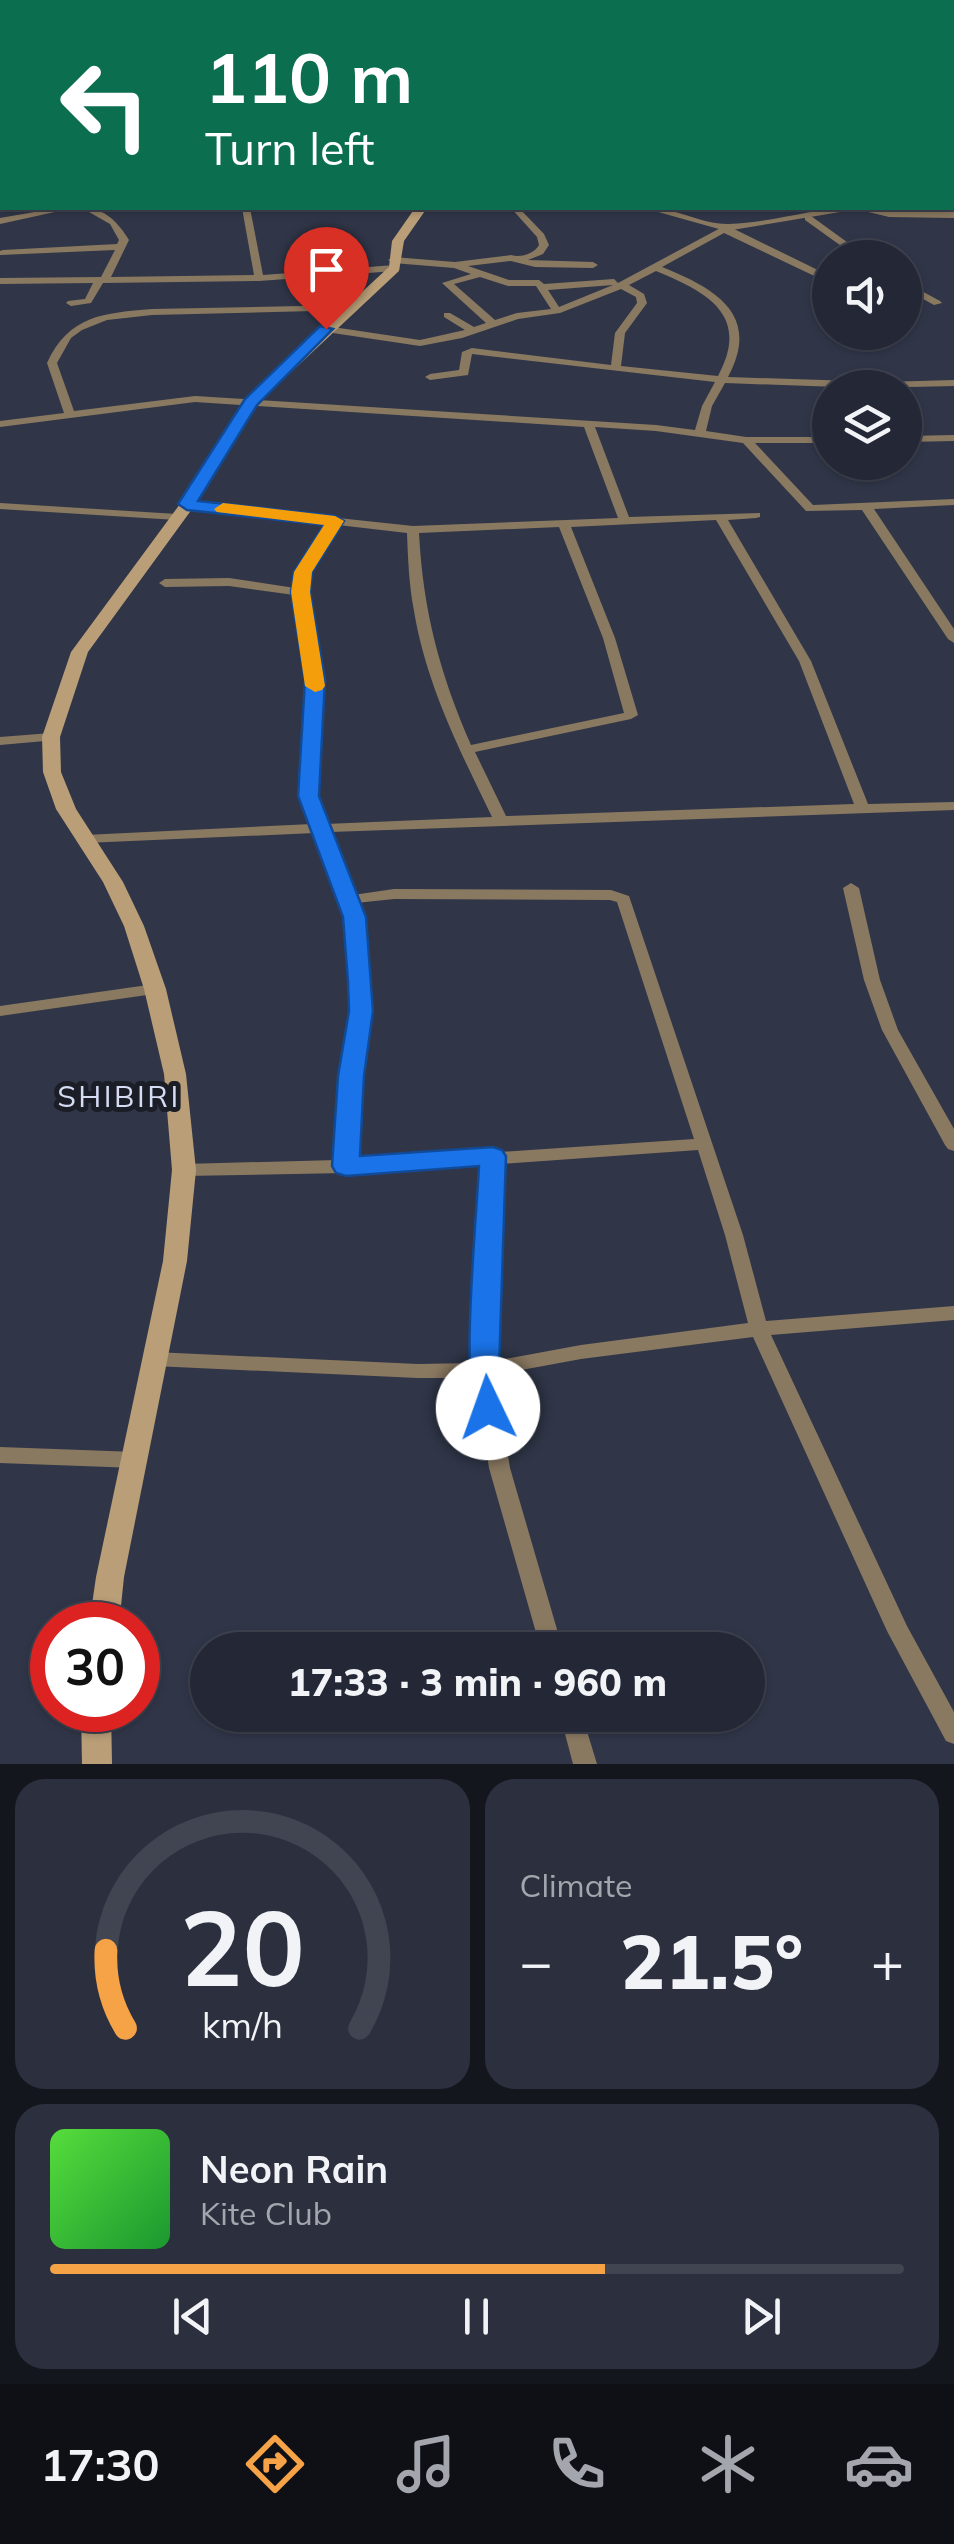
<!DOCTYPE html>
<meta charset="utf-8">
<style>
body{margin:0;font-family:Mulish,sans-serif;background:#2c303e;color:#f1f3f6;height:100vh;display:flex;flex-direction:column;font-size:38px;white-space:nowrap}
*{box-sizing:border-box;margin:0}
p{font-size:32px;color:#a3a6ad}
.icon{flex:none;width:55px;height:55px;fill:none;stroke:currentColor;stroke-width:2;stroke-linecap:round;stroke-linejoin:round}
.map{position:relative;height:1764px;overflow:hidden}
.sheet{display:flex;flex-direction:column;gap:15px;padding:15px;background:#14161e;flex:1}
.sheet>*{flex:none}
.hud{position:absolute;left:0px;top:0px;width:955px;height:210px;box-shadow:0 2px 8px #0004,0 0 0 2px #414451;background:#0b6e4f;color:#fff;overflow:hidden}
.controls{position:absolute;left:812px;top:240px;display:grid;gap:20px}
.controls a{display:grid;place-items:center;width:110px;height:110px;border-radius:50%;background:#242836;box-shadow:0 2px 8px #0004,0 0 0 2px #414451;font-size:50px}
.speed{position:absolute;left:30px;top:1602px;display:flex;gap:20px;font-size:50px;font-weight:700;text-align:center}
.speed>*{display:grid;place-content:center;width:130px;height:130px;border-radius:50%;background:#242836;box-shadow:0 2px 8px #0004,0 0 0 2px #414451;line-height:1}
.speed .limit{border:15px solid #d22;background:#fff;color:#111}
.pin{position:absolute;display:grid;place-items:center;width:85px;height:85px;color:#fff;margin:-102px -42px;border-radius:50% 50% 50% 0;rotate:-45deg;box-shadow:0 0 10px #0007}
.pin .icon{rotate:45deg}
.me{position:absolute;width:110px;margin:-55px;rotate:357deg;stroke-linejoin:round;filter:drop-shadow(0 0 8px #0008)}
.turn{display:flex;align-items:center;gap:35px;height:210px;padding:0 40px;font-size:45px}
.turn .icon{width:130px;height:130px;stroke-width:2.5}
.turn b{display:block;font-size:70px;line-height:85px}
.big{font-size:75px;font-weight:800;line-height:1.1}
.sheet .widget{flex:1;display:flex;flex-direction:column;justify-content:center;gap:15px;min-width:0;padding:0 35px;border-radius:30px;background:#2c303e}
.sheet .dial{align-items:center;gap:0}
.dial svg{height:260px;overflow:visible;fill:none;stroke:#414451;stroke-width:7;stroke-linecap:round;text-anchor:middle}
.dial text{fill:#f1f3f6;stroke:none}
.song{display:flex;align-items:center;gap:30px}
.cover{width:120px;height:120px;border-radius:15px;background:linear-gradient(135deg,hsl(110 70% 55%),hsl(130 70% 35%))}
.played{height:10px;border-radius:5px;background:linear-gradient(90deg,#f6a247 65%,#414451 65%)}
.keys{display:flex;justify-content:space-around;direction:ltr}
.heat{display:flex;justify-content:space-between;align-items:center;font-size:55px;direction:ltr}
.sheet .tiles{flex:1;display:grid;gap:15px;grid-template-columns:1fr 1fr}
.widget:last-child{grid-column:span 2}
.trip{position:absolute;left:190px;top:1632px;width:575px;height:100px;border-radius:50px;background:#242836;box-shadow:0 2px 8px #0004,0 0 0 2px #414451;font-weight:800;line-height:100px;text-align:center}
.dock{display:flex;height:160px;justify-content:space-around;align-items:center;background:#0e1016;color:#a3a6ad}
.dock .icon{width:70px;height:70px}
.dock .on{color:#f6a247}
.dock b{font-size:45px;color:#f1f3f6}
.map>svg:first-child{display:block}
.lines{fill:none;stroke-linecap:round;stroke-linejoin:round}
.minor{fill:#8a7961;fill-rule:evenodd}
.tertiary{fill:#8a7961;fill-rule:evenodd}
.secondary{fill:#b99e77;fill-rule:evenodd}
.route{fill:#1a73e8;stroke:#114b97;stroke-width:2.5}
.slow{fill:#f59e0b}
.labels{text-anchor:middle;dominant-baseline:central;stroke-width:10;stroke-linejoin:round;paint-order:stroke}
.neighbourhood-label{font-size:30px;letter-spacing:2.5px;fill:#d5dcf4;stroke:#1b1e26}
</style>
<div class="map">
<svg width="954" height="1764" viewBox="0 0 954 1764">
<rect width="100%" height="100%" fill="#303648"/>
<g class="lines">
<!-- minor -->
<g class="minor">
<rect x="59" y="0" width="6" height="2"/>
<path d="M 150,0 L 157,0 L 158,2 L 152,2 Z"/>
<path d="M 344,0 L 351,0 L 352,2 L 346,2 Z"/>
<path d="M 398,0 L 405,0 L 406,2 L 400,2 Z"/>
<path d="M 857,0 L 863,0 L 862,2 L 856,2 Z"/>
<path d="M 904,0 L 938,0 L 935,2 Z"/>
<rect x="952" y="39" width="2" height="4"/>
<rect x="952" y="66" width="2" height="4"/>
<rect x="0" y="90" width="2" height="5"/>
<rect x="0" y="148" width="2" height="9"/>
<path d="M 0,171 L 2,172 L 2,176 L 0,177 Z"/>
<path d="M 58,208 L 73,208 L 0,224 L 0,218 Z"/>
<path d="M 82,208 C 104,207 118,222 129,240 L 111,277 L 254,275 L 242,208 L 250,208 L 263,275 L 395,265 L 400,268 L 395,271 L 259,281 L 103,283 L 91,303 L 71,306 L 66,303 L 68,301 L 85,299 L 93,283 L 0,284 L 0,278 L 101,277 L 115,250 L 0,255 L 0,251 L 3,250 L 117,244 L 119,240 L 110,224 Z"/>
<path d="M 511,208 L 519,208 L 544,234 L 549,245 L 543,254 L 528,260 L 593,262 L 598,265 L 593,268 L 535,267 L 511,261 L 468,266 L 509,280 L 539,280 L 544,284 L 614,279 L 618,283 L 726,225 L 830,276 L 830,283 L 827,282 L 724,233 L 662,267 C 714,288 762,314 728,377 L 884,382 L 954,380 L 954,386 L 866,388 L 725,383 L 712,406 L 706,431 L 746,437 L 830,437 L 830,443 L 755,443 L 813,505 L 954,499 L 954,505 L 874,509 L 954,629 L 954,643 L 948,639 L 862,510 L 806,511 L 743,443 L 656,431 L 595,427 L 629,517 L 760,513 L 760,517 L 756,518 L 728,520 L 811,661 L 868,804 L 954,802 L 954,810 L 330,832 L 353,895 L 394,889 L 611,890 L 629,896 L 743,1235 L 766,1321 L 954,1306 L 954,1320 L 771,1335 L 907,1626 L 954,1712 L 954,1744 L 946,1741 L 887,1631 L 753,1337 L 581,1359 L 495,1375 L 510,1468 L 563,1650 L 541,1650 L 489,1468 L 475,1378 L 418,1378 L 154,1366 L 147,1364 L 144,1359 L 147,1354 L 154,1352 L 418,1364 L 475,1363 L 476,1282 L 484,1165 L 346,1173 L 184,1176 L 178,1174 L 175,1170 L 178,1166 L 184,1164 L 337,1160 L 353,966 L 347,921 L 315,833 L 85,843 L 78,839 L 85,835 L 312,824 L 302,796 L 308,681 L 294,595 L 229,586 L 165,587 L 159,583 L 165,579 L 229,578 L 295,588 L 297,572 L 327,524 L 187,508 L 181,505 L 187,502 L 413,526 L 618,518 L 584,427 L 195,402 L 0,427 L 0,421 L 64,413 L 47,363 C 69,315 104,313 152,309 L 350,305 L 355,308 L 353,310 L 152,315 L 107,320 L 82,330 L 71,338 L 57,363 L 74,411 L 195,396 L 656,425 L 695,430 L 702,406 L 715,382 L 472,354 L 468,375 L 430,380 L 425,377 L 430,374 L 459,370 L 462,352 L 472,348 L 611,365 L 615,333 L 637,303 L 636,297 L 621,289 L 560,313 L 518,319 L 462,338 L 420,346 L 326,332 L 321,329 L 326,326 L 420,340 L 465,330 L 444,317 L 444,313 L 450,313 L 474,327 L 486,323 L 442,283 L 471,274 L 454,268 L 393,263 L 388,260 L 393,257 L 455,262 L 511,255 C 521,258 534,254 539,245 L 537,237 ZM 656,271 C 707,292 751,315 718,376 L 621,366 L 625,333 L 647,303 L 644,294 L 629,285 ZM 480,277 L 508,286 L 536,286 L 551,309 L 517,313 L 495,320 L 454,284 ZM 613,285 L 559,307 L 548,290 ZM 716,520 L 799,661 L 854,804 L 506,816 L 475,752 L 631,719 L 638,715 L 615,638 L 571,527 ZM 338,525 L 407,533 C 408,559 409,585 414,611 C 426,684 460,751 492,817 L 326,824 L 316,796 L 322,681 L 306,592 L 309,572 ZM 559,527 L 603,638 L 624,713 L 471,745 C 440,674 423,611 419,533 ZM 394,899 L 610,900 L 617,902 L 694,1139 L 499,1152 L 493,1150 L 486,1153 L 355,1159 L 368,966 L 362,921 L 356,903 ZM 698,1150 L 725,1235 L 748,1323 L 581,1345 L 494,1361 L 495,1282 L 501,1164 Z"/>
<path d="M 852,208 L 954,212 L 954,218 L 889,217 Z"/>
<path d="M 808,215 L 811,216 L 869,258 L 858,258 L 805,220 L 805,216 Z"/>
<path d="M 905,282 L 940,301 L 942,303 L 934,305 L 905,289 Z"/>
<path d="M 954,435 L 954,441 L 905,442 L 905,436 Z"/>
<path d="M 0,503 L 177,514 L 183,517 L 177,520 L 0,509 Z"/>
<path d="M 51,733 L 56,734 L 58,737 L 56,740 L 0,745 L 0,737 Z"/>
<path d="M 851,883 L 859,888 L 880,980 L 898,1030 L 954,1129 L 954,1151 L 948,1149 L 945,1145 L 882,1030 L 864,980 L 843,888 Z"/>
<path d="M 155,984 L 161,985 L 163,989 L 161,993 L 0,1016 L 0,1006 Z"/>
<path d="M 0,1447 L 136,1452 L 143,1454 L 146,1460 L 143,1466 L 136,1468 L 0,1463 Z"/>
<path d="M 560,1715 L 582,1715 L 597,1764 L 573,1764 Z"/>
</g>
<!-- tertiary -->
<g class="tertiary">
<rect x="952" y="179" width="2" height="6"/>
<path d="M 644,208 C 673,206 701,225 729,224 C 775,223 819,205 864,208 L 726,231 Z"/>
</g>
<!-- secondary -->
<g class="secondary">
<path d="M 252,0 L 262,0 L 264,2 L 254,2 Z"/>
<path d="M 415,208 L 427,208 L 404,241 L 399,271 L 257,404 L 195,505 L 88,652 L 60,737 L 61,772 L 76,809 L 123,882 L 144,926 L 166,989 L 186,1074 L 196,1170 L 187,1261 L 124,1577 L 119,1625 L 89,1625 L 96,1577 L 163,1261 L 172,1170 L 164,1074 L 144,989 L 124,926 L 103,882 L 56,809 L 43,772 L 42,737 L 71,652 L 180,504 L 246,399 L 389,267 L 392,241 Z"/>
<path d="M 81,1710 L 111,1710 L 112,1764 L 82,1764 Z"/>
</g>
</g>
<!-- route -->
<path class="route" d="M 320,326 L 333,329 L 257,405 L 198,501 L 335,516 L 344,521 L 312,572 L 310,592 L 325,680 L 319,796 L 366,917 L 373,1011 L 364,1076 L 360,1156 L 493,1147 L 502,1150 L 506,1156 L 499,1370 L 503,1408 L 498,1416 L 488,1419 L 477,1416 C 460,1384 477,1212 479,1166 L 346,1176 L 336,1173 L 332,1166 L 338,1076 L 349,1011 L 348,982 L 343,917 L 298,796 L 305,680 L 291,592 L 294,572 L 324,525 L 187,510 L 178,504 L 245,399 Z"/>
<!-- slow -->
<path class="slow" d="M 223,503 L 335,516 L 344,521 L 312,572 L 310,592 L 325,686 L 322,690 L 315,692 L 305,686 L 291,592 L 294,572 L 324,525 L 217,512 L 214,509 Z"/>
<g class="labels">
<!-- neighbourhood labels -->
<g class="neighbourhood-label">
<text x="119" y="1096">SHIBIRI</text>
</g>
</g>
</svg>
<div class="controls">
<a><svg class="icon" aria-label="sound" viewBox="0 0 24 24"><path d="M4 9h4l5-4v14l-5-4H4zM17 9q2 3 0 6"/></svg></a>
<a><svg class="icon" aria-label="layers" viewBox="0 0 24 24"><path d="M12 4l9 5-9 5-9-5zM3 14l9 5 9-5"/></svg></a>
</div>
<div class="speed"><div class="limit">30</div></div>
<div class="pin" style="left:326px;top:329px;background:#d93025"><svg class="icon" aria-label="arrive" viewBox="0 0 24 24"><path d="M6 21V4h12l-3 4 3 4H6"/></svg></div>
<svg class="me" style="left:488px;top:1408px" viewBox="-20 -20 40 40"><circle r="19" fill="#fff"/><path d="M0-13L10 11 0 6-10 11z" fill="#1a73e8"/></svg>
<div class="trip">17:33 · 3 min · 960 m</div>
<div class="hud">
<div class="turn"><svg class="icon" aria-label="left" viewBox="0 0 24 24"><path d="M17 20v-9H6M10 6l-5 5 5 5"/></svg><div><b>110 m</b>Turn left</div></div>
</div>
</div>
<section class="sheet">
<div class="tiles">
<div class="widget dial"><svg viewBox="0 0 100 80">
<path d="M14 69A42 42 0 1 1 86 69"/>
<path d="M14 69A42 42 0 0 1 8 45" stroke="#f6a247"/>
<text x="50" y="56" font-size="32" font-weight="700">20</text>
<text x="50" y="72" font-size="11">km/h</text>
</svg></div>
<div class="widget"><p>Climate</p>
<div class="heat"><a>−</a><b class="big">21.5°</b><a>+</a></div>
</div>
<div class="widget">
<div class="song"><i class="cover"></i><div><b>Neon Rain</b><p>Kite Club</p></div></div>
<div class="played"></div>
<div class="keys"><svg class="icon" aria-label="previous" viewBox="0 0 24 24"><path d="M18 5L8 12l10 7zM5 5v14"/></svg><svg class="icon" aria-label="pause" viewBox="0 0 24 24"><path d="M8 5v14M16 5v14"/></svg><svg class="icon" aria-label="next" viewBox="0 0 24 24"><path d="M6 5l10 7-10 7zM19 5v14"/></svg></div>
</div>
</div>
</section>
<nav class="dock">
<b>17:30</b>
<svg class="icon on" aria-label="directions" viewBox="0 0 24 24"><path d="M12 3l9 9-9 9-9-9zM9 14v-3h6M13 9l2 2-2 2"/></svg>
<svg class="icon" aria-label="music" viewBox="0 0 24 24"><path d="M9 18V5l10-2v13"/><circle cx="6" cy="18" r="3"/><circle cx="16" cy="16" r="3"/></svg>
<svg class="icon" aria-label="phone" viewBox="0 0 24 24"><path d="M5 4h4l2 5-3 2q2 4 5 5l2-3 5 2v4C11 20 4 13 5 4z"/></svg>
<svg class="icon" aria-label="climate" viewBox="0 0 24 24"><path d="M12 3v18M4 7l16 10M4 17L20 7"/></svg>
<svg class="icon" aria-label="car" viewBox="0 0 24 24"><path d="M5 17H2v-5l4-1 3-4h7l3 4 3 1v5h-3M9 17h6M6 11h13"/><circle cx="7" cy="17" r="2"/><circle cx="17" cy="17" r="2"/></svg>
</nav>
